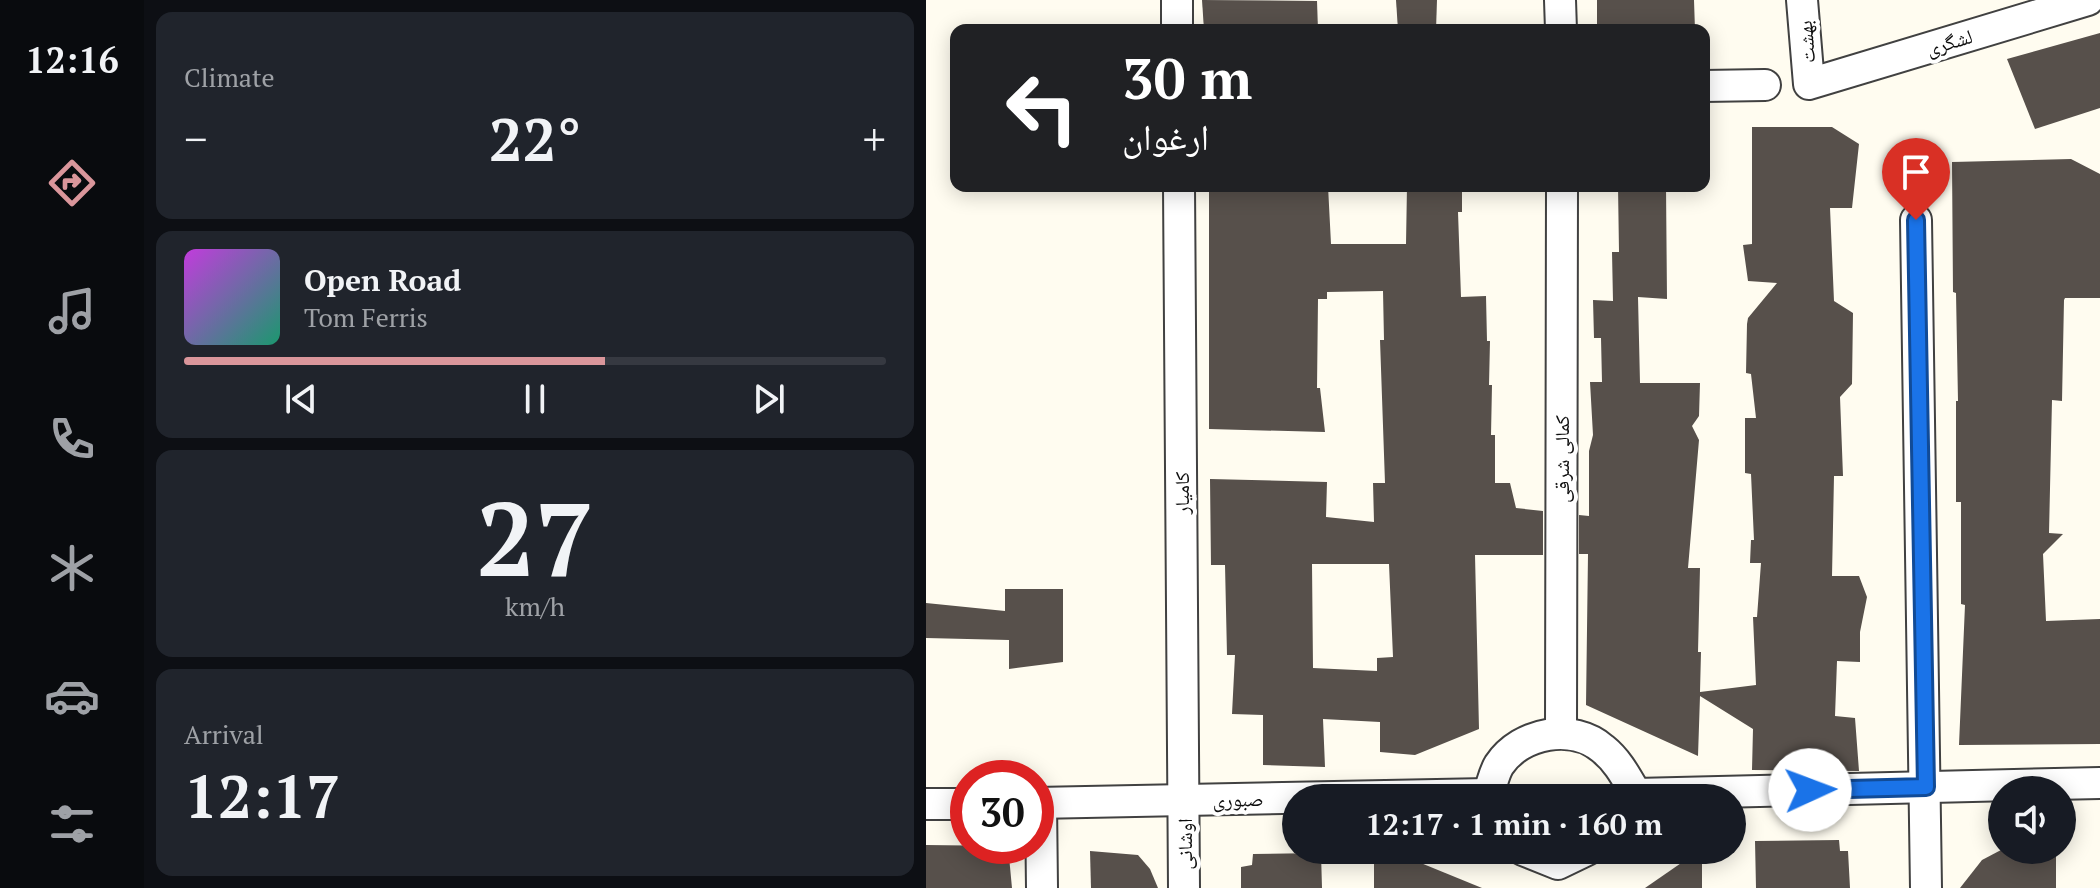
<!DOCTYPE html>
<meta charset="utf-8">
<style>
body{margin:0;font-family:"PT Serif","Noto Naskh Arabic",serif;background:#20242c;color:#f1f3f6;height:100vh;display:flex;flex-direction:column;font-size:30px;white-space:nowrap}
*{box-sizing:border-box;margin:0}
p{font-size:26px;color:#9ea1a6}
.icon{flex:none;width:44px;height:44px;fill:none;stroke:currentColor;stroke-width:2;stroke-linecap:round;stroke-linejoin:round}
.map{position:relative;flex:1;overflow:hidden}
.details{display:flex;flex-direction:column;gap:12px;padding:12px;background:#0d0f14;width:782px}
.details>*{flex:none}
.hud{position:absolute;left:24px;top:24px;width:760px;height:168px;border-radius:16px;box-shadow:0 4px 20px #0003;background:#202124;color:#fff;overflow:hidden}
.buttons{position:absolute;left:1062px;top:776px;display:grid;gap:16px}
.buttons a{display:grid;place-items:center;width:88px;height:88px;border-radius:50%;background:#171b24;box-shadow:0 4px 20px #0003;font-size:40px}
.speed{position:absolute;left:24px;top:760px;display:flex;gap:16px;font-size:40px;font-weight:700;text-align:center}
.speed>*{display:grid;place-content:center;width:104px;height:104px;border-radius:50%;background:#171b24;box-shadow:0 4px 20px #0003;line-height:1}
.speed .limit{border:12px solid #d22;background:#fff;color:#111}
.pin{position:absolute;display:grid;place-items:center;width:68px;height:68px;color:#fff;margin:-82px -34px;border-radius:50% 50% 50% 0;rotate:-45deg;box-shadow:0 0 8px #0007}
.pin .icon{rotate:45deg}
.me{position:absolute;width:88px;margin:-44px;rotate:88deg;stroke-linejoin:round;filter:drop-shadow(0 0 6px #0008)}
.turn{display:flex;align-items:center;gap:28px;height:168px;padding:0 40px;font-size:36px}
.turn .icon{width:104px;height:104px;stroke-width:2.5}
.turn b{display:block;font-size:56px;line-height:68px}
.big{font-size:60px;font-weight:600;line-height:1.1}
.details .tile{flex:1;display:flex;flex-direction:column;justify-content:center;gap:12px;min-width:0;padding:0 28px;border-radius:16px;background:#20242c}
.details .dial{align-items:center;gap:0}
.dial b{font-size:104px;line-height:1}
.song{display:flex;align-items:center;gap:24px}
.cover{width:96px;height:96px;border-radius:12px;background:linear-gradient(135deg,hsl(290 70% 55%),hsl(160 70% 35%))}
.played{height:8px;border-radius:4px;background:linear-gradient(90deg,#da969b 60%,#363941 60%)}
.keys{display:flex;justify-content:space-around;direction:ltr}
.heat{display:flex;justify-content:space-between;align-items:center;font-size:44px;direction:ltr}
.trip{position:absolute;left:356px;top:784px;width:464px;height:80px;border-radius:40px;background:#171b24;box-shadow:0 4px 20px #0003;font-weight:600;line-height:80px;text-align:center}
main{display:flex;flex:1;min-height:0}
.menu{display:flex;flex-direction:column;width:144px;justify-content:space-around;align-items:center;background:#090b0e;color:#9ea1a6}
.menu .icon{width:56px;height:56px}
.menu .selected{color:#da969b}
.menu b{font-size:36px;color:#f1f3f6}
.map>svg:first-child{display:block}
.building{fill:#57504b;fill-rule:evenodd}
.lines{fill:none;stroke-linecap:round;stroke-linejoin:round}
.minor-casing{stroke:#414141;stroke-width:34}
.minor{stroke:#fff;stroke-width:30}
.route-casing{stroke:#114b97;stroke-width:20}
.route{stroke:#1a73e8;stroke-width:14}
.labels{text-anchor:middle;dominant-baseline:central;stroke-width:8;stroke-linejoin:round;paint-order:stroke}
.street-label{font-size:20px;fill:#0e0e0e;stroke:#fff}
</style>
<main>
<nav class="menu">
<b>12:16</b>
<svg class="icon selected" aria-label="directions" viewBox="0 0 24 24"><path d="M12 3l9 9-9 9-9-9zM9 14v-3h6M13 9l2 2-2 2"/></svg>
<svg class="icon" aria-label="music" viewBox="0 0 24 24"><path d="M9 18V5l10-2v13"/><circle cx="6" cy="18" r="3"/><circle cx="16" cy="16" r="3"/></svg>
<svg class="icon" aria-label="phone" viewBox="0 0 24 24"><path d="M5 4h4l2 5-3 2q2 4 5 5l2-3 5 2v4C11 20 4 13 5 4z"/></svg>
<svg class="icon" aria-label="climate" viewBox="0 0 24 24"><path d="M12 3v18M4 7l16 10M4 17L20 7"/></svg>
<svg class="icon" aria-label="car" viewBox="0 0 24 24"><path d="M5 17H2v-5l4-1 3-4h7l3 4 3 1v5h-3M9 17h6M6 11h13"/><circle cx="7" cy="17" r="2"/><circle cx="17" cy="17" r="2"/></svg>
<svg class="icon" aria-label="filters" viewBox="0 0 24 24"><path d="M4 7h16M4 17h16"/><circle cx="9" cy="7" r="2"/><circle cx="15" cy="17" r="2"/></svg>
</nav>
<section class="details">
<div class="tile"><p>Climate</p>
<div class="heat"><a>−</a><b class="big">22°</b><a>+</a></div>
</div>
<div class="tile">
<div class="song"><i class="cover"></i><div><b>Open Road</b><p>Tom Ferris</p></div></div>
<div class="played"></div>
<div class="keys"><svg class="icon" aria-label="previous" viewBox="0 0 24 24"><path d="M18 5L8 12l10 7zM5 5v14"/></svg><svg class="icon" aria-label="pause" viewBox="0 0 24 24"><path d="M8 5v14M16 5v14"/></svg><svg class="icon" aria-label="next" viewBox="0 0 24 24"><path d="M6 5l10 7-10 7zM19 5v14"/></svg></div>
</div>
<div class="tile dial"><b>27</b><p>km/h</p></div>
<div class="tile"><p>Arrival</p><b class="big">12:17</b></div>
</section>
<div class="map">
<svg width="1174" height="888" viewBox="0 0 1174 888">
<rect width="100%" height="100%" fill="#fffcf0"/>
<!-- building -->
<g class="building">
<path d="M 276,0 L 391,1 L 392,30 L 278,30 Z"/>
<path d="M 470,0 L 511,0 L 510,30 L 472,30 Z"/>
<path d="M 671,0 L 768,0 L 769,30 L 680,30 L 680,27 L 671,27 Z"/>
<path d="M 1174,33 L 1174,108 L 1109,129 L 1081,59 Z"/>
<path d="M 826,127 L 906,127 L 933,144 L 926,208 L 904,208 L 908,301 L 927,313 L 926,384 L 914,397 L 917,476 L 908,476 L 906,576 L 933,576 L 941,597 L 934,632 L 934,662 L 911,661 L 909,716 L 929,718 L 933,771 L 826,770 L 827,729 L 774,696 L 772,756 L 660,705 L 662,554 L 653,554 L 653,515 L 663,516 L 663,451 L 667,435 L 664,382 L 676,382 L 675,338 L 668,338 L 667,300 L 687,301 L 686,252 L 693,252 L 692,186 L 740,186 L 741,299 L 712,297 L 714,383 L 774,383 L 773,416 L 766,426 L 773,440 L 762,568 L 774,568 L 772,652 L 775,652 L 774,692 L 830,685 L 827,617 L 831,617 L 835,563 L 824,563 L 825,540 L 828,540 L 825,474 L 819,473 L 819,418 L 830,418 L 825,374 L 820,373 L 821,324 L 822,318 L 851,283 L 822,281 L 817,245 L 826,244 Z"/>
<path d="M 1145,159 L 1174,174 L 1174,298 L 1139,298 L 1138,300 L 1136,401 L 1126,400 L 1123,533 L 1137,534 L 1117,554 L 1120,621 L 1174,619 L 1174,744 L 1033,745 L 1039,605 L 1035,604 L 1035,502 L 1030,502 L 1030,401 L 1032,401 L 1030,293 L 1027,292 L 1026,162 Z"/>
<path d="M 283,186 L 402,186 L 405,244 L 480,244 L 481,186 L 536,186 L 536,212 L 532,212 L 535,297 L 560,296 L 561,341 L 564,341 L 563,385 L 566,385 L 565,435 L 569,435 L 569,483 L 584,483 L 590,508 L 617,511 L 617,555 L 549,555 L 553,729 L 489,755 L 454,752 L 454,722 L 397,719 L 399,767 L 337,765 L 337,715 L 306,714 L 309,655 L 301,655 L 299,565 L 285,565 L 284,479 L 401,482 L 400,517 L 448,522 L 447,483 L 459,483 L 454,340 L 458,340 L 457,291 L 401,292 L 401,299 L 392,299 L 391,388 L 394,388 L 399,432 L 283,429 ZM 386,564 L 463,564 L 467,657 L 451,658 L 451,671 L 387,668 Z"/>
<path d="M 79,589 L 137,589 L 137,662 L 83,669 L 83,640 L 0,638 L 0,603 L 79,611 Z"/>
<path d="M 913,840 L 914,851 L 922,851 L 924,888 L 830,888 L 829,841 Z"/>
<path d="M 0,845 L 82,846 L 86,888 L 0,888 Z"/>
<path d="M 448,850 L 463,850 L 556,888 L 448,888 Z"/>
<path d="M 776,850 L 776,888 L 719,888 L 774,850 Z"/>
<path d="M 1075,850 L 1130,850 L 1130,888 L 1034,888 L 1056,860 Z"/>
<path d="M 164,851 L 212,855 L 224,869 L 232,888 L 165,888 Z"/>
<path d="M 395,853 L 396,888 L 315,888 L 315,867 L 326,865 L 327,854 Z"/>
</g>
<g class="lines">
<defs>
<g id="minor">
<path d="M 251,0 L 251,30"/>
<path d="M 634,0 L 635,30"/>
<path d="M 876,0 L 883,84 L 1162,0"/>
<path d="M 778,86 L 839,85"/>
<path d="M 253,186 L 258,888"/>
<path d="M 990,220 L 1000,888"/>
<path d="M 635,733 L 636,186"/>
<path d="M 710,794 L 1174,783"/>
<path d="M 564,798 L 562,794 C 566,785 568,773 573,765 C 595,732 647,723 677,749 C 692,761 700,777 710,794 L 707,798"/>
<path d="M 110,803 L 562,794"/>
<path d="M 115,803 L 116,888"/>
<path d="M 0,804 L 42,804"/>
<path d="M 597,850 L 632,864 L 661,850"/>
</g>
</defs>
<!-- minor casing -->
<use href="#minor" class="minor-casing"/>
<!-- minor -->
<use href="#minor" class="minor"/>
</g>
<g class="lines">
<defs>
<path id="route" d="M 884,790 L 1000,787 L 990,220"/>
</defs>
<!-- route casing -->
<use href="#route" class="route-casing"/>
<!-- route -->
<use href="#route" class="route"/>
</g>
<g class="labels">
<!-- street labels -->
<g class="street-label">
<text transform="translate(880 42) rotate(-95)">بهشت</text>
<text transform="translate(1023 42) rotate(-17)">لشگری</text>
<text transform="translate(635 459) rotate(-90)">کمالی شرقی</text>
<text transform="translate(255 493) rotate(-90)">کامیار</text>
<text transform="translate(312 799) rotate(-1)">صبوری</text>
<text transform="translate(258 844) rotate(-90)">اوشانی</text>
</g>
</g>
</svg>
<div class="buttons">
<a><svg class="icon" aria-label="sound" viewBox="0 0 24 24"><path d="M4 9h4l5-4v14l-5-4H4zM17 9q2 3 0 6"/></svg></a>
</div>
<div class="speed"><div class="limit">30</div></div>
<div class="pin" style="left:990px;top:220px;background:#d93025"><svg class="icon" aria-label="arrive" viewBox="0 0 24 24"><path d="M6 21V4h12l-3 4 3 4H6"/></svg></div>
<svg class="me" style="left:884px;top:790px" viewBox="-20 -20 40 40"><circle r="19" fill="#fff"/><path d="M0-13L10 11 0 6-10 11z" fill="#1a73e8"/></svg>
<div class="trip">12:17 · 1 min · 160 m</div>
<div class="hud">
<div class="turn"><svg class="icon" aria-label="left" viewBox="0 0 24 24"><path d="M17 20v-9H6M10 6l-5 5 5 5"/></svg><div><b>30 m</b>ارغوان</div></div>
</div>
</div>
</main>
